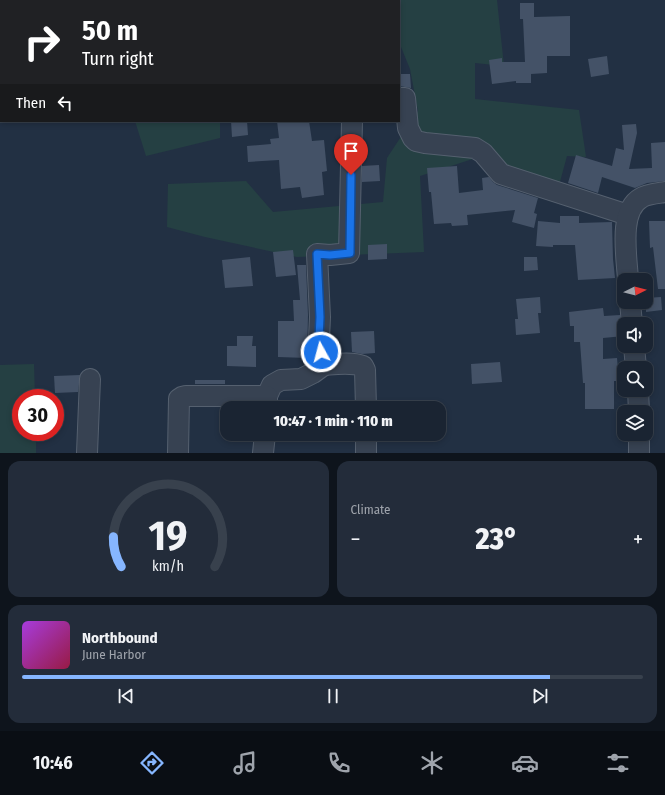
<!DOCTYPE html>
<meta charset="utf-8">
<style>
body{margin:0;font-family:"Fira Sans Condensed",sans-serif;background:#232c3a;color:#f1f3f6;height:100vh;display:flex;flex-direction:column;font-size:15px;white-space:nowrap}
*{box-sizing:border-box;margin:0}
p{font-size:13px;color:#9fa4ac}
.icon{flex:none;width:22px;height:22px;fill:none;stroke:currentColor;stroke-width:2;stroke-linecap:round;stroke-linejoin:round}
.map{position:relative;height:453px;overflow:hidden}
.details{display:flex;flex-direction:column;gap:8px;padding:8px;background:#0e141c;flex:1}
.details>*{flex:none}
.guide{position:absolute;left:0px;top:0px;width:400px;height:122px;box-shadow:0 2px 6px #0003,0 0 0 1px #38414d;background:#202124;color:#fff;overflow:hidden}
.needle{width:26px;rotate:84deg}
.fabs{position:absolute;left:617px;top:273px;display:grid;gap:8px}
.fabs a{display:grid;place-items:center;width:36px;height:36px;border-radius:8px;background:#1a2432;box-shadow:0 2px 6px #0003,0 0 0 1px #38414d;font-size:20px}
.speed{position:absolute;left:12px;top:389px;display:flex;gap:8px;font-size:20px;font-weight:700;text-align:center}
.speed>*{display:grid;place-content:center;width:52px;height:52px;border-radius:50%;background:#1a2432;box-shadow:0 2px 6px #0003,0 0 0 1px #38414d;line-height:1}
.speed .limit{border:6px solid #d22;background:#fff;color:#111}
.pin{position:absolute;display:grid;place-items:center;width:34px;height:34px;color:#fff;margin:-41px -17px;border-radius:50% 50% 50% 0;rotate:-45deg;box-shadow:0 0 4px #0007}
.pin .icon{rotate:45deg}
.me{position:absolute;width:44px;margin:-22px;rotate:353deg;stroke-linejoin:round;filter:drop-shadow(0 0 3px #0008)}
.turn{display:flex;align-items:center;gap:14px;height:84px;padding:0 16px;font-size:18px}
.turn .icon{width:52px;height:52px;stroke-width:2.5}
.turn b{display:block;font-size:28px;line-height:34px}
.then{display:flex;align-items:center;height:38px;padding:0 16px;background:#0003;gap:8px;font-size:15px}
.big{font-size:30px;font-weight:800;line-height:1.1}
.details .tile{flex:1;display:flex;flex-direction:column;justify-content:center;gap:6px;min-width:0;padding:0 14px;border-radius:12px;background:#232c3a}
.details .dial{align-items:center;gap:0}
.dial svg{height:104px;overflow:visible;fill:none;stroke:#38414d;stroke-width:7;stroke-linecap:round;text-anchor:middle}
.dial text{fill:#f1f3f6;stroke:none}
.song{display:flex;align-items:center;gap:12px}
.cover{width:48px;height:48px;border-radius:6px;background:linear-gradient(135deg,hsl(280 70% 55%),hsl(340 70% 35%))}
.played{height:4px;border-radius:2px;background:linear-gradient(90deg,#86b6ff 85%,#38414d 85%)}
.keys{display:flex;justify-content:space-around;direction:ltr}
.heat{display:flex;justify-content:space-between;align-items:center;font-size:22px;direction:ltr}
.details .tiles{flex:1;display:grid;gap:8px;grid-template-columns:1fr 1fr}
.tile:last-child{grid-column:span 2}
.trip{position:absolute;left:220px;top:401px;width:226px;height:40px;border-radius:12px;background:#1a2432;box-shadow:0 2px 6px #0003,0 0 0 1px #38414d;font-weight:800;line-height:40px;text-align:center}
.dock{display:flex;height:64px;justify-content:space-around;align-items:center;background:#0a0e14;color:#9fa4ac}
.dock .icon{width:28px;height:28px}
.dock .selected{color:#86b6ff}
.dock b{font-size:18px;color:#f1f3f6}
.map>svg:first-child{display:block}
.green{fill:#254043}
.building{fill:#445267}
.lines{fill:none;stroke-linecap:round;stroke-linejoin:round}
.minor-casing{stroke:#55606f;stroke-width:22}
.minor{stroke:#374252;stroke-width:20}
.route-casing{stroke:#114b97;stroke-width:10}
.route{stroke:#1a73e8;stroke-width:7}
</style>
<div class="map">
<svg width="665" height="453" viewBox="0 0 665 453">
<rect width="100%" height="100%" fill="#223043"/>
<!-- green -->
<g class="green">
<rect x="116" y="0" width="105" height="1"/>
<path d="M 338,0 L 497,0 L 504,66 L 475,63 L 475,99 L 579,110 L 586,157 L 567,156 L 555,200 L 485,155 L 420,176 L 424,252 L 297,257 L 205,237 L 167,227 L 168,184 L 246,181 L 273,212 L 383,202 L 387,158 L 418,111 L 410,69 L 399,42 L 399,1 L 338,1 Z"/>
<path d="M 135,121 L 220,121 L 220,138 L 146,156 Z"/>
<path d="M 34,364 L 35,398 L 21,398 L 21,432 L 36,432 L 36,453 L 0,453 L 0,365 Z"/>
</g>
<!-- building -->
<g class="building">
<path d="M 520,3 L 534,3 L 534,17 L 570,16 L 570,56 L 547,56 L 547,73 L 531,74 L 531,83 L 516,83 L 516,81 L 492,84 L 489,60 L 502,58 L 502,62 L 525,62 L 523,19 L 520,19 Z"/>
<path d="M 607,56 L 609,74 L 591,77 L 588,59 Z"/>
<path d="M 399,74 L 410,74 L 411,88 L 399,86 Z"/>
<path d="M 231,121 L 247,121 L 248,135 L 232,137 Z"/>
<path d="M 277,121 L 309,121 L 312,141 L 324,140 L 327,171 L 322,172 L 324,195 L 302,198 L 300,187 L 281,189 L 279,160 L 248,162 L 247,146 L 271,144 L 270,139 L 279,138 Z"/>
<path d="M 636,124 L 637,133 L 629,169 L 652,168 L 651,143 L 665,142 L 665,181 L 647,183 L 635,188 L 602,177 L 598,193 L 568,183 L 576,155 L 612,166 L 616,148 L 624,150 L 622,125 Z"/>
<path d="M 379,165 L 380,181 L 362,182 L 362,166 Z"/>
<path d="M 457,166 L 459,193 L 483,190 L 482,178 L 489,177 L 493,182 L 497,185 L 538,198 L 534,213 L 537,214 L 534,228 L 512,222 L 515,210 L 467,215 L 468,225 L 452,226 L 451,223 L 434,224 L 431,192 L 429,192 L 427,168 Z"/>
<path d="M 560,216 L 579,216 L 579,223 L 612,222 L 613,259 L 615,278 L 578,280 L 575,245 L 553,245 L 553,247 L 536,246 L 538,221 L 560,223 Z"/>
<path d="M 649,221 L 665,221 L 665,289 L 658,289 L 653,247 L 650,248 Z"/>
<path d="M 387,244 L 387,259 L 368,260 L 368,245 Z"/>
<path d="M 293,250 L 296,275 L 276,277 L 273,252 Z"/>
<path d="M 250,257 L 253,286 L 225,288 L 222,260 Z"/>
<path d="M 524,257 L 537,257 L 538,270 L 524,271 Z"/>
<path d="M 297,265 L 306,265 L 308,315 L 307,358 L 278,357 L 278,321 L 294,321 L 293,300 L 300,300 Z"/>
<path d="M 540,297 L 541,313 L 538,313 L 540,333 L 516,335 L 515,319 L 518,319 L 516,299 Z"/>
<path d="M 661,297 L 662,310 L 646,312 L 646,298 Z"/>
<path d="M 603,308 L 604,316 L 620,315 L 621,325 L 624,332 L 624,336 L 603,338 L 603,359 L 617,358 L 619,381 L 614,381 L 614,409 L 585,409 L 585,383 L 583,383 L 580,342 L 574,342 L 574,326 L 570,326 L 569,312 Z"/>
<path d="M 374,331 L 375,353 L 362,354 L 352,352 L 351,332 Z"/>
<path d="M 237,336 L 253,336 L 252,346 L 256,346 L 256,367 L 227,366 L 227,346 L 237,346 Z"/>
<path d="M 500,362 L 502,382 L 472,384 L 471,364 Z"/>
<path d="M 80,375 L 78,392 L 55,393 L 54,376 Z"/>
<rect x="195" y="380" width="30" height="4"/>
</g>
<g class="lines">
<defs>
<g id="minor">
<path d="M 292,1 L 292,0"/>
<path d="M 399,98 L 405,98 L 408,128 L 413,138 L 416,141 L 425,143 L 475,148 L 483,153 L 501,174 L 628,215"/>
<path d="M 352,121 L 349,253 L 330,255 L 317,254 L 320,317 L 319,339 L 324,365 C 337,364 351,362 363,366 L 365,370 L 366,408"/>
<path d="M 628,280 C 627,258 618,211 641,198 C 646,194 659,193 665,192"/>
<path d="M 630,302 L 632,324"/>
<path d="M 634,346 L 636,368"/>
<path d="M 638,390 L 639,412"/>
<path d="M 267,408 L 267,396 L 272,385 L 281,380 L 301,379 L 313,373 L 324,365"/>
<path d="M 366,434 L 366,453"/>
<path d="M 87,453 L 90,379"/>
<path d="M 178,453 L 179,399 L 182,397 L 186,396 L 267,396"/>
<path d="M 263,453 L 265,434"/>
<path d="M 639,453 L 639,434"/>
</g>
</defs>
<!-- minor casing -->
<use href="#minor" class="minor-casing"/>
<!-- minor -->
<use href="#minor" class="minor"/>
</g>
<g class="lines">
<defs>
<path id="route" d="M 321,352 L 319,339 L 320,317 L 317,254 L 330,255 L 350,253 L 351,175"/>
</defs>
<!-- route casing -->
<use href="#route" class="route-casing"/>
<!-- route -->
<use href="#route" class="route"/>
</g>
</svg>
<div class="fabs">
<a><svg class="needle" viewBox="-14 -14 28 28"><path d="M0-13l5 13h-10z" fill="#e53935"/><path d="M0 13l5-13h-10z" fill="#9fa4ac"/></svg></a>
<a><svg class="icon" aria-label="sound" viewBox="0 0 24 24"><path d="M4 9h4l5-4v14l-5-4H4zM17 9q2 3 0 6"/></svg></a>
<a><svg class="icon" aria-label="search" viewBox="0 0 24 24"><circle cx="10" cy="10" r="6"/><path d="M15 15l6 6"/></svg></a>
<a><svg class="icon" aria-label="layers" viewBox="0 0 24 24"><path d="M12 4l9 5-9 5-9-5zM3 14l9 5 9-5"/></svg></a>
</div>
<div class="speed"><div class="limit">30</div></div>
<div class="pin" style="left:351px;top:175px;background:#d93025"><svg class="icon" aria-label="arrive" viewBox="0 0 24 24"><path d="M6 21V4h12l-3 4 3 4H6"/></svg></div>
<svg class="me" style="left:321px;top:352px" viewBox="-20 -20 40 40"><circle r="17" fill="#1a73e8" stroke="#fff" stroke-width="3"/><path d="M0-11L8 9 0 5-8 9z" fill="#fff"/></svg>
<div class="trip">10:47 · 1 min · 110 m</div>
<div class="guide">
<div class="turn"><svg class="icon" aria-label="right" viewBox="0 0 24 24"><path d="M7 20v-9h11M14 6l5 5-5 5"/></svg><div><b>50 m</b>Turn right</div></div>
<div class="then">Then<svg class="icon" aria-label="left" viewBox="0 0 24 24"><path d="M17 20v-9H6M10 6l-5 5 5 5"/></svg></div>
</div>
</div>
<section class="details">
<div class="tiles">
<div class="tile dial"><svg viewBox="0 0 100 80">
<path d="M14 69A42 42 0 1 1 86 69"/>
<path d="M14 69A42 42 0 0 1 8 46" stroke="#86b6ff"/>
<text x="50" y="56" font-size="32" font-weight="700">19</text>
<text x="50" y="72" font-size="11">km/h</text>
</svg></div>
<div class="tile"><p>Climate</p>
<div class="heat"><a>−</a><b class="big">23°</b><a>+</a></div>
</div>
<div class="tile">
<div class="song"><i class="cover"></i><div><b>Northbound</b><p>June Harbor</p></div></div>
<div class="played"></div>
<div class="keys"><svg class="icon" aria-label="previous" viewBox="0 0 24 24"><path d="M18 5L8 12l10 7zM5 5v14"/></svg><svg class="icon" aria-label="pause" viewBox="0 0 24 24"><path d="M8 5v14M16 5v14"/></svg><svg class="icon" aria-label="next" viewBox="0 0 24 24"><path d="M6 5l10 7-10 7zM19 5v14"/></svg></div>
</div>
</div>
</section>
<nav class="dock">
<b>10:46</b>
<svg class="icon selected" aria-label="directions" viewBox="0 0 24 24"><path d="M12 3l9 9-9 9-9-9zM9 14v-3h6M13 9l2 2-2 2"/></svg>
<svg class="icon" aria-label="music" viewBox="0 0 24 24"><path d="M9 18V5l10-2v13"/><circle cx="6" cy="18" r="3"/><circle cx="16" cy="16" r="3"/></svg>
<svg class="icon" aria-label="phone" viewBox="0 0 24 24"><path d="M5 4h4l2 5-3 2q2 4 5 5l2-3 5 2v4C11 20 4 13 5 4z"/></svg>
<svg class="icon" aria-label="climate" viewBox="0 0 24 24"><path d="M12 3v18M4 7l16 10M4 17L20 7"/></svg>
<svg class="icon" aria-label="car" viewBox="0 0 24 24"><path d="M5 17H2v-5l4-1 3-4h7l3 4 3 1v5h-3M9 17h6M6 11h13"/><circle cx="7" cy="17" r="2"/><circle cx="17" cy="17" r="2"/></svg>
<svg class="icon" aria-label="filters" viewBox="0 0 24 24"><path d="M4 7h16M4 17h16"/><circle cx="9" cy="7" r="2"/><circle cx="15" cy="17" r="2"/></svg>
</nav>
